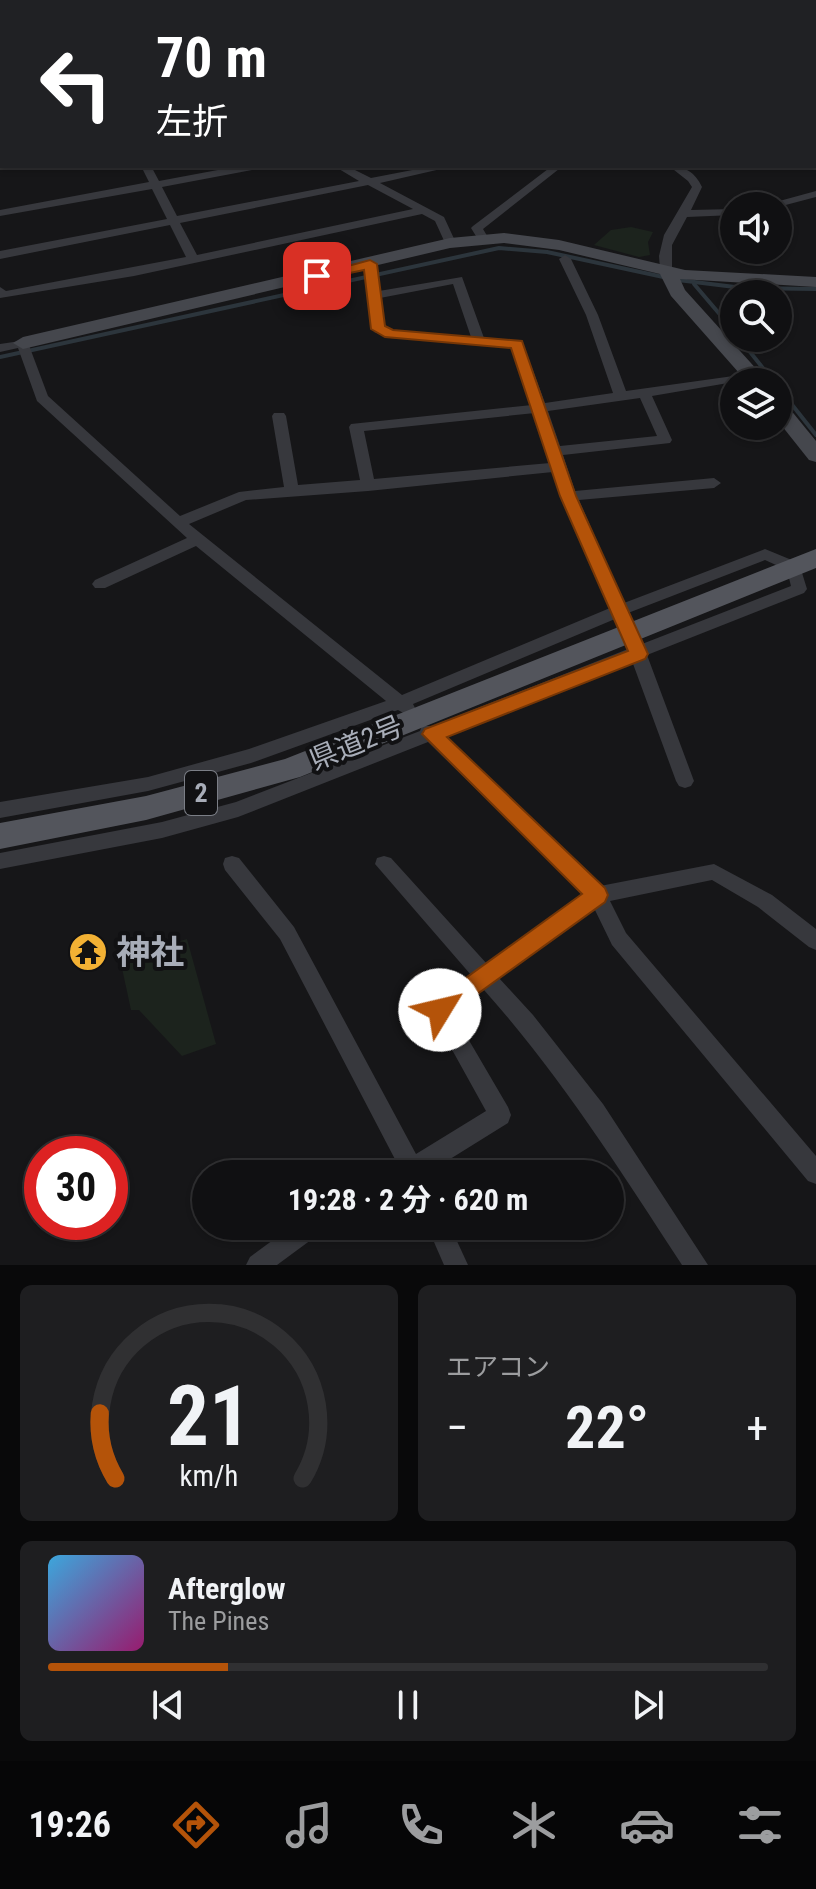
<!DOCTYPE html>
<html lang="ja">
<meta charset="utf-8">
<style>
body{margin:0;font-family:"Roboto Condensed","Noto Sans JP",sans-serif;background:#1e1e20;color:#f1f3f6;height:100vh;display:flex;flex-direction:column;font-size:30px;white-space:nowrap}
*{box-sizing:border-box;margin:0}
p{font-size:26px;color:#9c9d9f}
.icon{flex:none;width:44px;height:44px;fill:none;stroke:currentColor;stroke-width:2;stroke-linecap:round;stroke-linejoin:round}
.map{position:relative;height:1265px;overflow:hidden}
.side{display:flex;flex-direction:column;gap:20px;padding:20px;background:#09090a;flex:1}
.side>*{flex:none}
.hud{position:absolute;left:0px;top:0px;width:816px;height:168px;box-shadow:0 2px 6px #0004,0 0 0 2px #303032;background:#202124;color:#fff;overflow:hidden}
.tools{position:absolute;left:720px;top:192px;display:grid;gap:16px}
.tools a{display:grid;place-items:center;width:72px;height:72px;border-radius:50%;background:#101012;box-shadow:0 2px 6px #0004,0 0 0 2px #303032;font-size:40px}
.speed{position:absolute;left:24px;top:1136px;display:flex;gap:16px;font-size:40px;font-weight:700;text-align:center}
.speed>*{display:grid;place-content:center;width:104px;height:104px;border-radius:50%;background:#101012;box-shadow:0 2px 6px #0004,0 0 0 2px #303032;line-height:1}
.speed .limit{border:12px solid #d22;background:#fff;color:#111}
.pin{position:absolute;display:grid;place-items:center;width:68px;height:68px;color:#fff;margin:-34px;border-radius:16px;box-shadow:0 4px 12px #0006}
.me{position:absolute;width:88px;margin:-44px;rotate:54deg;stroke-linejoin:round;filter:drop-shadow(0 0 6px #0008)}
.turn{display:flex;align-items:center;gap:28px;height:168px;padding:0 24px;font-size:36px}
.turn .icon{width:104px;height:104px;stroke-width:2.5}
.turn b{display:block;font-size:56px;line-height:68px}
.big{font-size:60px;font-weight:700;line-height:1.1}
.side .widget{flex:1;display:flex;flex-direction:column;justify-content:center;gap:12px;min-width:0;padding:0 28px;border-radius:12px;background:#1e1e20}
.side .dial{align-items:center;gap:0}
.dial svg{height:208px;overflow:visible;fill:none;stroke:#303032;stroke-width:7;stroke-linecap:round;text-anchor:middle}
.dial text{fill:#f1f3f6;stroke:none}
.song{display:flex;align-items:center;gap:24px}
.cover{width:96px;height:96px;border-radius:12px;background:linear-gradient(135deg,hsl(200 70% 55%),hsl(320 70% 35%))}
.played{height:8px;border-radius:4px;background:linear-gradient(90deg,#b45309 25%,#303032 25%)}
.keys{display:flex;justify-content:space-around;direction:ltr}
.heat{display:flex;justify-content:space-between;align-items:center;font-size:44px;direction:ltr}
.side .tiles{flex:1;display:grid;gap:20px;grid-template-columns:1fr 1fr}
.widget:last-child{grid-column:span 2}
.trip{position:absolute;left:192px;top:1160px;width:432px;height:80px;border-radius:40px;background:#101012;box-shadow:0 2px 6px #0004,0 0 0 2px #303032;font-weight:700;line-height:80px;text-align:center}
.tabs{display:flex;height:128px;justify-content:space-around;align-items:center;background:#060607;color:#9c9d9f}
.tabs .icon{width:56px;height:56px}
.tabs .selected{color:#b45309}
.tabs b{font-size:36px;color:#f1f3f6}
.map>svg:first-child{display:block}
.green{fill:#1c231d}
.lines{fill:none;stroke-linecap:round;stroke-linejoin:round}
.stream-far1{stroke:#2c353c;stroke-width:3}
.stream{stroke:#2c353c;stroke-width:4}
.street{fill:#37383d;fill-rule:evenodd}
.secondary{fill:#45474d;fill-rule:evenodd}
.primary{fill:#53555c;fill-rule:evenodd}
.route{fill:#b45309;stroke:#753606;stroke-width:2}
.labels{text-anchor:middle;dominant-baseline:central;stroke-width:8;stroke-linejoin:round;paint-order:stroke}
.shield{fill:#111113;stroke:#7b7e86;stroke-width:2}
.shield-label{font-size:26px;font-weight:bold;fill:#a8adb8}
.street-label{font-size:28px;fill:#a8adb8;stroke:#111113}
.near-poi-label{font-size:34px;font-weight:bold;fill:#a8adb8;stroke:#111113;text-anchor:start}
</style>
<div class="map">
<svg width="816" height="1265" viewBox="0 0 816 1265">
<rect width="100%" height="100%" fill="#161618"/>
<!-- green -->
<g class="green">
<path d="M 631,227 L 653,232 L 648,242 L 650,255 L 639,257 L 594,245 L 611,230 Z"/>
<path d="M 187,939 L 216,1044 L 182,1056 L 139,1010 L 131,1010 L 120,959 Z"/>
</g>
<g class="lines">
<!-- stream-far1 -->
<path class="stream-far1" d="M 72,2 L 90,0"/>
<!-- stream -->
<g class="stream">
<path d="M 678,280 L 743,288 L 816,289"/>
<path d="M 694,284 L 734,331"/>
<path d="M 739,338 L 774,382"/>
<path d="M 0,357 L 499,248 L 547,252 L 668,278"/>
<path d="M 778,387 L 816,435"/>
</g>
<!-- street -->
<g class="street">
<path d="M 137,0 L 147,0 L 148,2 L 138,2 Z"/>
<path d="M 556,0 L 570,0 L 571,2 L 557,2 Z"/>
<path d="M 794,0 L 804,0 L 805,2 L 795,2 Z"/>
<rect x="0" y="4" width="2" height="6"/>
<path d="M 814,10 L 816,11 L 816,17 L 814,16 Z"/>
<path d="M 2,30 L 2,36 L 0,37 L 0,31 Z"/>
<rect x="0" y="71" width="2" height="6"/>
<path d="M 816,73 L 816,80 L 814,81 L 814,74 Z"/>
<path d="M 0,102 L 2,102 L 0,109 Z"/>
<rect x="0" y="134" width="2" height="6"/>
<path d="M 814,137 L 816,137 L 814,144 Z"/>
<path d="M 0,161 L 2,166 L 6,166 L 0,167 Z"/>
<path d="M 141,166 L 151,166 L 159,181 L 239,166 L 262,166 L 257,169 L 162,187 L 177,216 L 359,181 L 334,166 L 347,166 L 371,178 L 433,166 L 454,166 L 380,183 L 444,217 L 456,243 L 446,245 L 435,221 L 422,214 L 134,276 L 0,298 L 0,287 L 6,291 L 186,257 L 170,225 L 0,259 L 0,251 L 167,219 L 152,189 L 0,216 L 0,210 L 149,182 ZM 368,185 L 413,209 L 197,255 L 180,223 Z"/>
<path d="M 546,166 L 557,166 L 559,169 L 483,229 L 489,239 L 479,241 L 471,228 L 473,226 L 548,169 Z"/>
<path d="M 669,166 C 685,166 695,172 702,187 L 691,210 L 734,209 L 734,215 L 687,217 L 672,245 L 672,269 L 666,273 L 660,269 L 659,256 L 664,235 L 692,187 L 688,181 Z"/>
<path d="M 816,191 L 816,197 L 778,207 L 761,206 Z"/>
<path d="M 565,255 L 571,259 L 598,315 L 626,391 L 755,373 L 762,377 L 755,381 L 734,382 L 652,396 L 672,440 L 670,443 L 563,455 L 575,491 L 714,478 L 721,483 L 714,488 L 579,500 L 624,603 L 765,549 L 799,563 L 807,589 L 804,593 L 647,655 L 694,781 L 691,786 L 685,788 L 679,786 L 676,781 L 632,661 L 444,736 L 600,886 L 714,864 L 772,895 L 816,929 L 816,950 L 809,947 L 758,907 L 712,880 L 610,901 L 626,933 L 816,1156 L 816,1184 L 808,1181 L 612,945 L 594,908 L 499,978 L 533,1015 L 603,1104 L 708,1265 L 682,1265 C 620,1170 560,1075 484,990 L 453,1013 L 508,1107 L 511,1115 L 508,1123 L 426,1174 L 393,1174 L 398,1165 L 280,939 L 225,870 L 223,864 L 225,858 L 232,856 L 239,858 L 294,927 L 416,1154 L 486,1111 L 430,1010 L 433,1003 L 471,975 L 375,864 L 377,858 L 384,856 L 391,858 L 487,964 L 583,894 L 428,742 L 238,817 L 162,838 L 0,869 L 0,853 L 162,822 L 236,802 L 420,731 L 422,726 L 432,726 L 628,649 L 615,619 L 413,704 L 415,708 L 413,713 L 407,715 L 398,710 L 251,763 L 148,791 L 0,818 L 0,802 L 148,777 L 249,749 L 386,701 L 196,546 L 105,588 L 95,588 L 92,584 L 95,580 L 187,538 L 37,401 L 18,348 L 0,352 L 0,344 L 27,340 L 48,396 L 180,516 L 239,492 L 284,487 L 272,416 L 274,413 L 284,413 L 286,416 L 298,485 L 360,480 L 349,427 L 351,424 L 532,405 L 512,347 L 390,338 L 374,332 L 366,261 L 370,260 L 376,264 L 379,291 L 462,277 L 484,338 L 522,341 L 545,403 L 613,393 L 586,315 L 559,259 ZM 453,284 L 471,337 L 392,330 L 384,327 L 380,298 ZM 640,398 L 657,436 L 560,446 L 548,411 ZM 535,413 L 550,463 L 374,479 L 364,431 ZM 553,472 L 562,494 L 561,496 L 565,500 L 610,608 L 402,695 L 189,524 L 246,500 L 368,491 ZM 765,560 L 787,570 L 791,586 L 642,644 L 628,613 Z"/>
<path d="M 292,1226 L 322,1226 L 319,1234 L 277,1265 L 246,1265 L 250,1257 Z"/>
<path d="M 427,1226 L 450,1226 L 468,1265 L 444,1265 Z"/>
</g>
<!-- secondary -->
<g class="secondary">
<path d="M 504,233 L 559,240 L 685,270 L 816,277 L 816,287 L 680,279 L 685,290 L 768,382 L 747,382 L 671,296 L 660,274 L 559,250 L 504,243 L 450,248 L 23,349 L 13,343 L 23,337 L 450,238 Z"/>
<path d="M 778,401 L 785,403 L 816,441 L 816,462 L 809,460 L 778,421 Z"/>
</g>
<!-- primary -->
<path class="primary" d="M 816,549 L 816,568 L 300,777 L 146,820 L 0,849 L 0,823 L 146,796 L 285,759 Z"/>
</g>
<!-- route -->
<path class="route" d="M 370,260 L 377,264 L 385,326 L 393,330 L 522,341 L 576,496 L 648,654 L 645,659 L 447,737 L 605,888 L 608,895 L 605,902 L 440,1021 L 431,1018 L 428,1010 L 431,1003 L 582,894 L 422,734 L 425,729 L 628,651 L 560,496 L 511,348 L 385,337 L 371,329 L 364,270 L 317,280 L 311,276 Z"/>
<!-- icons -->
<defs>
<symbol id="temple-disc" viewBox="-11 -11 22 22"><circle r="9.5" fill="#f2b134" stroke="#111113"/><path d="M0-6L5-2H3V0L6.5 2.5H4V6H1.5V3h-3V6H-4V2.5H-6.5L-3 0V-2H-5Z" fill="#111"/></symbol>
</defs>
<g fill-rule="evenodd">
<use href="#temple-disc" x="66" y="930" width="44" height="44"/>
</g>
<g class="labels">
<!-- shield labels -->
<rect class="shield" x="185" y="771" width="32" height="44" rx="6"/>
<g class="shield-label">
<text x="201" y="793">2</text>
</g>
<!-- street labels -->
<g class="street-label">
<text transform="translate(356 743) rotate(-22)">県道2号</text>
</g>
<!-- near-poi labels -->
<g class="near-poi-label">
<text x="116" y="952">神社</text>
</g>
</g>
</svg>
<div class="tools">
<a><svg class="icon" aria-label="sound" viewBox="0 0 24 24"><path d="M4 9h4l5-4v14l-5-4H4zM17 9q2 3 0 6"/></svg></a>
<a><svg class="icon" aria-label="search" viewBox="0 0 24 24"><circle cx="10" cy="10" r="6"/><path d="M15 15l6 6"/></svg></a>
<a><svg class="icon" aria-label="layers" viewBox="0 0 24 24"><path d="M12 4l9 5-9 5-9-5zM3 14l9 5 9-5"/></svg></a>
</div>
<div class="speed"><div class="limit">30</div></div>
<div class="pin" style="left:317px;top:276px;background:#d93025"><svg class="icon" aria-label="arrive" viewBox="0 0 24 24"><path d="M6 21V4h12l-3 4 3 4H6"/></svg></div>
<svg class="me" style="left:440px;top:1010px" viewBox="-20 -20 40 40"><circle r="19" fill="#fff"/><path d="M0-13L10 11 0 6-10 11z" fill="#b45309"/></svg>
<div class="trip">19:28 · 2 分 · 620 m</div>
<div class="hud">
<div class="turn"><svg class="icon" aria-label="left" viewBox="0 0 24 24"><path d="M17 20v-9H6M10 6l-5 5 5 5"/></svg><div><b>70 m</b>左折</div></div>
</div>
</div>
<section class="side">
<div class="tiles">
<div class="widget dial"><svg viewBox="0 0 100 80">
<path d="M14 69A42 42 0 1 1 86 69"/>
<path d="M14 69A42 42 0 0 1 8 44" stroke="#b45309"/>
<text x="50" y="56" font-size="32" font-weight="700">21</text>
<text x="50" y="72" font-size="11">km/h</text>
</svg></div>
<div class="widget"><p>エアコン</p>
<div class="heat"><a>−</a><b class="big">22°</b><a>+</a></div>
</div>
<div class="widget">
<div class="song"><i class="cover"></i><div><b>Afterglow</b><p>The Pines</p></div></div>
<div class="played"></div>
<div class="keys"><svg class="icon" aria-label="previous" viewBox="0 0 24 24"><path d="M18 5L8 12l10 7zM5 5v14"/></svg><svg class="icon" aria-label="pause" viewBox="0 0 24 24"><path d="M8 5v14M16 5v14"/></svg><svg class="icon" aria-label="next" viewBox="0 0 24 24"><path d="M6 5l10 7-10 7zM19 5v14"/></svg></div>
</div>
</div>
</section>
<nav class="tabs">
<b>19:26</b>
<svg class="icon selected" aria-label="directions" viewBox="0 0 24 24"><path d="M12 3l9 9-9 9-9-9zM9 14v-3h6M13 9l2 2-2 2"/></svg>
<svg class="icon" aria-label="music" viewBox="0 0 24 24"><path d="M9 18V5l10-2v13"/><circle cx="6" cy="18" r="3"/><circle cx="16" cy="16" r="3"/></svg>
<svg class="icon" aria-label="phone" viewBox="0 0 24 24"><path d="M5 4h4l2 5-3 2q2 4 5 5l2-3 5 2v4C11 20 4 13 5 4z"/></svg>
<svg class="icon" aria-label="climate" viewBox="0 0 24 24"><path d="M12 3v18M4 7l16 10M4 17L20 7"/></svg>
<svg class="icon" aria-label="car" viewBox="0 0 24 24"><path d="M5 17H2v-5l4-1 3-4h7l3 4 3 1v5h-3M9 17h6M6 11h13"/><circle cx="7" cy="17" r="2"/><circle cx="17" cy="17" r="2"/></svg>
<svg class="icon" aria-label="filters" viewBox="0 0 24 24"><path d="M4 7h16M4 17h16"/><circle cx="9" cy="7" r="2"/><circle cx="15" cy="17" r="2"/></svg>
</nav>
